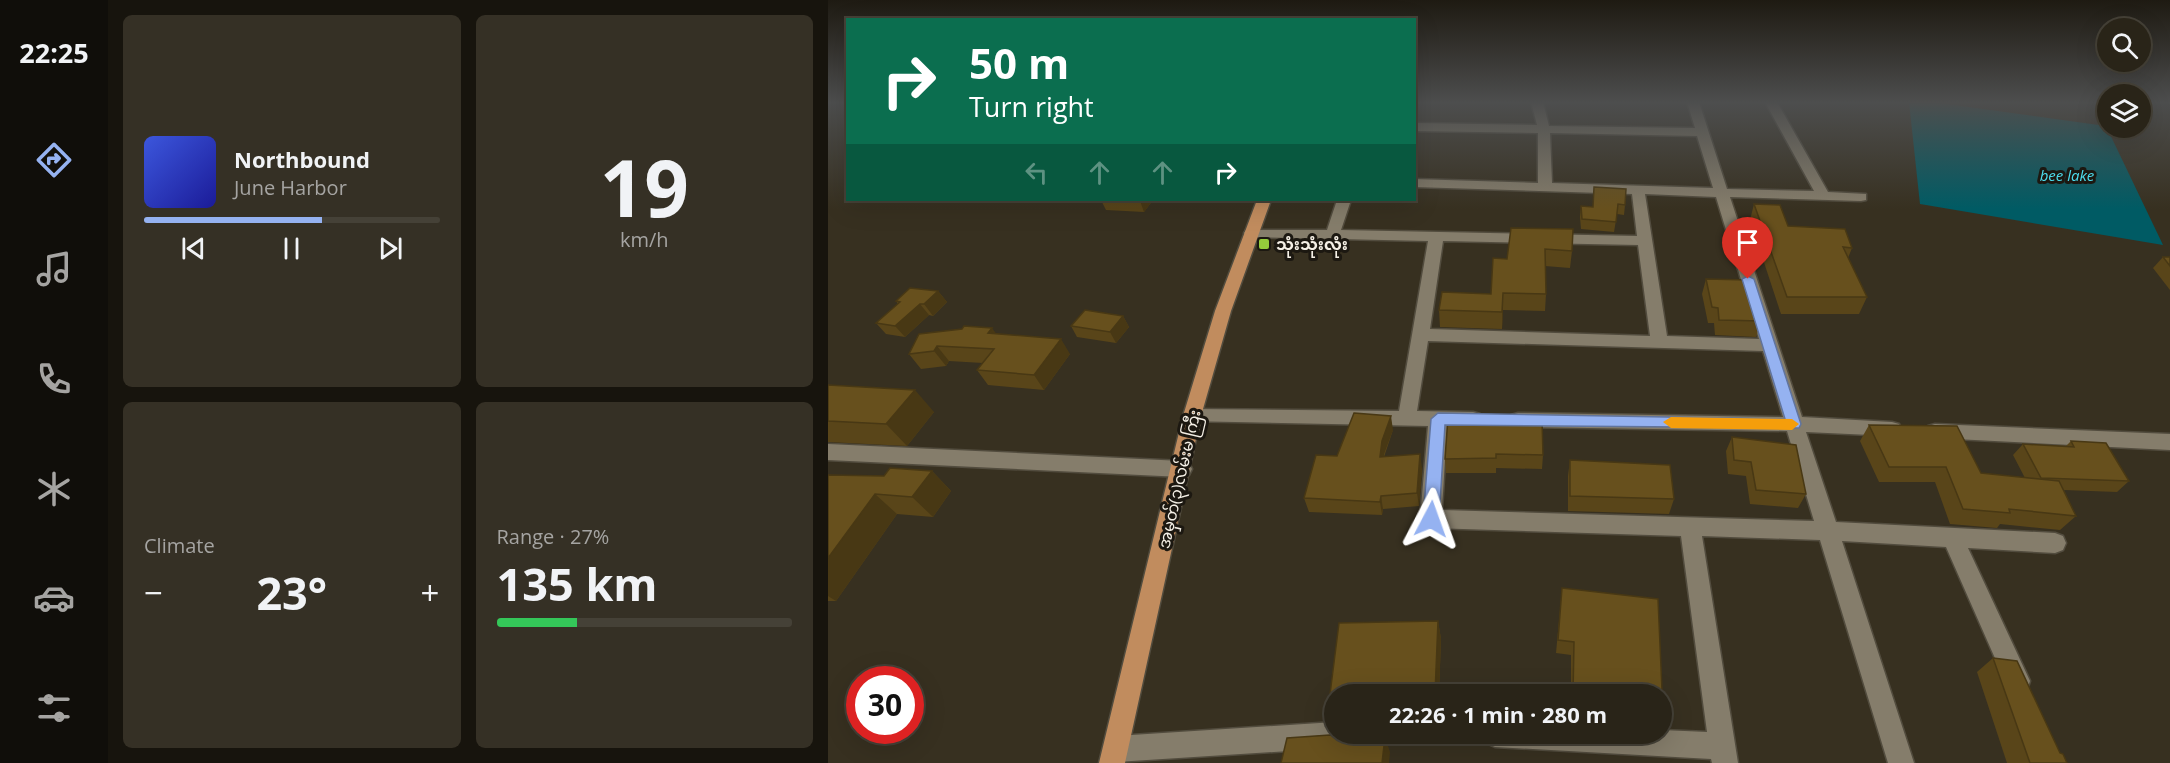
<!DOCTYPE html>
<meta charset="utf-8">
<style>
body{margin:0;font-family:"Open Sans","Noto Sans Myanmar",sans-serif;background:#353025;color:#f1f3f6;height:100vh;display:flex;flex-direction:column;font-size:22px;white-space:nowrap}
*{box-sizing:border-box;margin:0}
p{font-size:20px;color:#a5a4a2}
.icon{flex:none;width:33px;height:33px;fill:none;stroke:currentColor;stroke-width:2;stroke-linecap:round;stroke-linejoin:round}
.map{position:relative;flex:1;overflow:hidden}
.sheet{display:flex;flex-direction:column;gap:15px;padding:15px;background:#17140d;width:720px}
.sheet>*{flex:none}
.top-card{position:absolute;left:18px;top:18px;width:570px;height:183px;border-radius:0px;box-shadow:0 6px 24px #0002,0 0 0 2px #454137;background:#0b6e4f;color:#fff;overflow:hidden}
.fabs{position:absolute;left:1269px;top:18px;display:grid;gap:12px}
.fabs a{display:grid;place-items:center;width:54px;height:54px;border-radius:50%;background:#292418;box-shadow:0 6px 24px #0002,0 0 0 2px #454137;font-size:30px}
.speed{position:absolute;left:18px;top:666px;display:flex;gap:12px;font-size:30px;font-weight:700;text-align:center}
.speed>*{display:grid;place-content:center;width:78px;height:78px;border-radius:50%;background:#292418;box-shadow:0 6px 24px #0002,0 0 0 2px #454137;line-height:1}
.speed .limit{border:9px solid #d22;background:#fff;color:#111}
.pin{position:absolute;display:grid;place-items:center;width:51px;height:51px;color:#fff;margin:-62px -26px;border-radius:50% 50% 50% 0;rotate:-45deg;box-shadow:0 0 6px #0007}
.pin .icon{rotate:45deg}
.me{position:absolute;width:66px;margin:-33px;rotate:4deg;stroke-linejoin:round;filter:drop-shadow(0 0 4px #0008)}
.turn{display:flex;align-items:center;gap:21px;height:126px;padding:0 24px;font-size:27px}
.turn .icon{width:78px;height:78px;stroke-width:2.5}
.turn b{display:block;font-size:42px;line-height:51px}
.lanes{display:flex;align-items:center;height:57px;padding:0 24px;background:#0003;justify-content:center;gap:30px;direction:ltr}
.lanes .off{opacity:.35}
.big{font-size:45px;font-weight:700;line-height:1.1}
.sheet .card{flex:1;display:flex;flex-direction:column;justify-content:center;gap:9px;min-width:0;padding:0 21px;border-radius:9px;background:#353025}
.sheet .dial{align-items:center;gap:0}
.dial b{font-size:78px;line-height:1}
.song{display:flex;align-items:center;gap:18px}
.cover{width:72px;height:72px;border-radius:9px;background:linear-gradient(135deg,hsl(230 70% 55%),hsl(240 70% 35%))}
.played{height:6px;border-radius:3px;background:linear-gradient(90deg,#95b2f1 60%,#454137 60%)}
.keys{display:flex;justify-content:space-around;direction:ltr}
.heat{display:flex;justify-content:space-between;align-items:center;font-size:33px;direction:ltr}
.charge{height:9px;border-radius:4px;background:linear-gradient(90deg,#34c759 27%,#454137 0)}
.sheet .tiles{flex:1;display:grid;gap:15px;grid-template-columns:repeat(2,1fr)}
.trip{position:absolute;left:496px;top:684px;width:348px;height:60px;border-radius:30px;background:#292418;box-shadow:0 6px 24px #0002,0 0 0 2px #454137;font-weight:700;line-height:60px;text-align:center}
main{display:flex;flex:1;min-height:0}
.menu{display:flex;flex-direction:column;width:108px;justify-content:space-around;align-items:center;background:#100e0a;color:#a5a4a2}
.menu .icon{width:42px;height:42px}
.menu .selected{color:#95b2f1}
.menu b{font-size:27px;color:#f1f3f6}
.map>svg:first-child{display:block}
.water{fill:#005b64}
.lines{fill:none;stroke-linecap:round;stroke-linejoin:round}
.minor-casing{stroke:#524c3e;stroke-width:3}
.major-casing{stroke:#524c3e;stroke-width:3}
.minor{fill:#857d6b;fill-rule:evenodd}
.major{fill:#c18c5e;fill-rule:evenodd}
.wall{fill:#594519}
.shaded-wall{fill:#483814}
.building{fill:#67501d;stroke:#483814;stroke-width:1.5}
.route{fill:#95b2f1;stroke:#61749d;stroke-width:1.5}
.slow{fill:#f59e0b}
.poi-dot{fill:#95cc3b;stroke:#1c1811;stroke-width:2}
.labels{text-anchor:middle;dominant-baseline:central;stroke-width:6;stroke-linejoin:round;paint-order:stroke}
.far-water-label{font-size:15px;font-style:italic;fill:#4cddee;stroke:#1c1811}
.poi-label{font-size:16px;font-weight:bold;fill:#f5f0e6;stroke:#1c1811;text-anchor:start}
.street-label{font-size:16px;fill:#f5f0e6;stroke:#1c1811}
</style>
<main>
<nav class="menu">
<b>22:25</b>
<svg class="icon selected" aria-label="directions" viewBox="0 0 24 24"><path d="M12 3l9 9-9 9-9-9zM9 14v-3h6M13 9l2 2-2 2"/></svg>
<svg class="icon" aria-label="music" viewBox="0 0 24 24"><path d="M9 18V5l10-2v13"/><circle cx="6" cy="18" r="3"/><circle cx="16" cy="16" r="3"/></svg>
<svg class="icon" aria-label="phone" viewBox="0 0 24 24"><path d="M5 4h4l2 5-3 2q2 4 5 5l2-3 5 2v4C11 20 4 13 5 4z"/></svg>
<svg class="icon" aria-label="climate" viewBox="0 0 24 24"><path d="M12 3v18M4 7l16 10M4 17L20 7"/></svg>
<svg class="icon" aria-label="car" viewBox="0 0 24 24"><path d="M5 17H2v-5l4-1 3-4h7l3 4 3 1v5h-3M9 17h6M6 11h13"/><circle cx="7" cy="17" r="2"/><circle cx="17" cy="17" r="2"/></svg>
<svg class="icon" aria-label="filters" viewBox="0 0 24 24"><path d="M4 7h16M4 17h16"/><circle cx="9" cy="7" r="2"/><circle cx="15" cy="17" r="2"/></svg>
</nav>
<section class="sheet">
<div class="tiles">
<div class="card">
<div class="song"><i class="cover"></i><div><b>Northbound</b><p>June Harbor</p></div></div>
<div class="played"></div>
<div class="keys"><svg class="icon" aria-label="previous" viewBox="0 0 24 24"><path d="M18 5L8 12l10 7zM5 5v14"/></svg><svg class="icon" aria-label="pause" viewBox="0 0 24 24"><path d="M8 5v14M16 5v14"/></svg><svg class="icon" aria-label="next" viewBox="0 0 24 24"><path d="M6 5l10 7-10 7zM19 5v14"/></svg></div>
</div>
<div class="card dial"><b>19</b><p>km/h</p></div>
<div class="card"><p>Climate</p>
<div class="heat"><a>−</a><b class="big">23°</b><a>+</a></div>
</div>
<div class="card"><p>Range · 27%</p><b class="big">135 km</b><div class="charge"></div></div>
</div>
</section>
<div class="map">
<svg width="1342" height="763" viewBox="0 0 1342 763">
<rect width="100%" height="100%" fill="#373020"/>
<!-- water -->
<path class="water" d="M 1081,102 L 1104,102 L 1278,126 L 1335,245 L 1092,204 Z"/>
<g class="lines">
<defs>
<g id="minor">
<path d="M 703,102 L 715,102 L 721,126 L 867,128 L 859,102 L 871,102 L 899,189 L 986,191 L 937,102 L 949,102 L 1000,192 L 1038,194 L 1038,200 L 1033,201 L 902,197 L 974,417 L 1064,422 L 1071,424 L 1074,429 L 1071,434 L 1064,436 L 978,432 L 1008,522 L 1227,533 L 1235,536 L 1238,543 L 1235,550 L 1227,553 L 1140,548 L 1202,681 L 1199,690 L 1190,693 L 1181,690 L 1118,547 L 1014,541 L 1086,763 L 1060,763 L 992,540 L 874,536 L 910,763 L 884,763 L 883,759 L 667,747 L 658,743 L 654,734 L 834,734 L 834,730 L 879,732 L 853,536 L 603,528 L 596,525 L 592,519 L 600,426 L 357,421 L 355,416 L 357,411 L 364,409 L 571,411 L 600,241 L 423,237 L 418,236 L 416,233 L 418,230 L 499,230 L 509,200 L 523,200 L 513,230 L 809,236 L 804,194 L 586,187 L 586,179 L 710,183 L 710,133 L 586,131 L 586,123 L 709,125 ZM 722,133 L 869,136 L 885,188 L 724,183 ZM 817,194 L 888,197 L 931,339 L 839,336 ZM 615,241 L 810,245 L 822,336 L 602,329 ZM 600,341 L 935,351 L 955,417 L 690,413 L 683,415 L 681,420 L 683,425 L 690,427 L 959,431 L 986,521 L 614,510 L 619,426 L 652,424 L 654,419 L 652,414 L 645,412 L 589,411 Z"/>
<path d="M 1107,424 L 1342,434 L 1342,450 L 1107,438 L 1100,436 L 1097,431 L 1100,426 Z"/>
<path d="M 0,444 L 354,461 L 361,463 L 364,469 L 361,475 L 354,477 L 0,460 Z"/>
<path d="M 507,722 L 507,734 L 536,734 L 532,743 L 523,747 L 288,762 L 279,758 L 275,749 L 279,740 L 288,736 Z"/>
</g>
<path id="major" d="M 429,200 L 443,200 L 403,311 L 373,416 L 297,763 L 271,763 L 355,416 L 387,311 Z"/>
</defs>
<!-- minor casing -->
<use href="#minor" class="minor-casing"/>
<!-- major casing -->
<use href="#major" class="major-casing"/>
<!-- minor -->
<use href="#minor" class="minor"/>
<!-- major -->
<use href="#major" class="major"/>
</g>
<!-- wall -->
<g class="wall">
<path d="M 766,187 L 797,205 L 796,215 L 789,214 L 786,232 L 753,229 L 752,217 L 753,206 L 765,207 Z"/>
<path d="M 273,200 L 325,200 L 316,212 L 278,210 Z"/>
<path d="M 926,204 L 960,226 L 1024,248 L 1020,258 L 1039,297 L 1031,314 L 953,314 L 922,220 Z"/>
<path d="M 683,228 L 744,251 L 742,268 L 717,266 L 718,294 L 717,311 L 675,310 L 674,329 L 612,327 L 611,310 L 663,294 L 679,259 Z"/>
<path d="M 1335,257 L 1342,257 L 1342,290 L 1325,268 Z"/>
<path d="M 878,279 L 933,321 L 928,337 L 887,335 L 886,323 L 880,323 L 874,294 Z"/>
<path d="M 110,291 L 119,302 L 105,316 L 101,315 L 77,337 L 58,334 L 48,323 L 70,304 L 68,301 Z"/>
<path d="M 295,316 L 301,327 L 288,343 L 249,337 L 243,326 Z"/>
<path d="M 91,334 L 169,334 L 242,354 L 216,390 L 160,385 L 149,370 L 155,363 L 121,361 L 118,366 L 93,369 L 81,354 Z"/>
<path d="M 0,385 L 106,412 L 79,446 L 0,442 Z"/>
<path d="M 620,418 L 715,455 L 714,469 L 668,468 L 668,473 L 618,473 L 617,459 Z"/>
<path d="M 1041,425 L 1153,473 L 1197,478 L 1185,455 L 1195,444 L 1238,446 L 1243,441 L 1301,481 L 1289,492 L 1236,490 L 1248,516 L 1232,530 L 1172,524 L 1169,528 L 1122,524 L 1107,482 L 1051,482 L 1032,441 Z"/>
<path d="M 565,430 L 556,457 L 594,468 L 591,506 L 555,509 L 554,515 L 481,512 L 476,498 Z"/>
<path d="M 904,437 L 978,494 L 970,508 L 922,504 L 918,476 L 900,474 L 898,451 Z"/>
<path d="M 742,460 L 846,499 L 841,514 L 740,511 L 740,476 Z"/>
<path d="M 104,471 L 123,491 L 105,517 L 69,514 L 8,601 L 0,601 L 0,475 L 56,476 Z"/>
<path d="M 734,588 L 830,599 L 835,713 L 834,715 L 834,694 L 743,694 L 743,655 L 728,653 Z"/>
<path d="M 610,621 L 613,639 L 611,694 L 507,694 L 507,714 L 501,702 L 511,623 Z"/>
<path d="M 1165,658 L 1232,753 L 1239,763 L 1179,763 L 1149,672 Z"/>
</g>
<!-- shaded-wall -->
<g class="shaded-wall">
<path d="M 313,200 L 325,200 L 316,212 L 312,201 Z"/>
<path d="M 110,291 L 119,302 L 105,316 L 96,304 Z"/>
<path d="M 675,293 L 675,310 L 674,329 L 674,312 Z"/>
<path d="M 92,304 L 101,315 L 77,337 L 67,326 Z"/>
<path d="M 295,316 L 301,327 L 288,343 L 282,332 Z"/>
<path d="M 164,328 L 175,343 L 160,333 Z"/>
<path d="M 233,339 L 242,354 L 216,390 L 206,375 Z"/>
<path d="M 109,346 L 121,361 L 118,366 L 106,351 Z"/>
<path d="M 87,390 L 106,412 L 79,446 L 58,424 Z"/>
<path d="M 563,416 L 565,430 L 556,454 L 555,471 L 552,457 L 554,441 Z"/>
<path d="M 592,454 L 594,468 L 591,506 L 589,493 Z"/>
<path d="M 104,471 L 123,491 L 105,517 L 84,497 Z"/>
<path d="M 47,494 L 69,514 L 8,601 L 0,596 L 0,558 Z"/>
<path d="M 553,496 L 555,509 L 554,515 L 552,502 Z"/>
<path d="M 610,621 L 613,639 L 611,694 L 607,694 Z"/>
<path d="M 557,737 L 562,752 L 561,763 L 554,763 Z"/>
</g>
<!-- building -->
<g class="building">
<path d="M 766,187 L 798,189 L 797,205 L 790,204 L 788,222 L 754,219 L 753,206 L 765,207 Z"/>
<path d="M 281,200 L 313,200 L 312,201 Z"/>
<path d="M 926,204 L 952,205 L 960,226 L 1017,229 L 1024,248 L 1015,247 L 1039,297 L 959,297 Z"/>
<path d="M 683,228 L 745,229 L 744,251 L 717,249 L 718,294 L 675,293 L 674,312 L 611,310 L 614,292 L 663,294 L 665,258 L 679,259 Z"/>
<path d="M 1335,257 L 1342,257 L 1342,266 Z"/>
<path d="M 878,279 L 920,280 L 933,321 L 891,320 L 890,308 L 884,307 Z"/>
<path d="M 82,288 L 110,291 L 96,304 L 92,304 L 67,326 L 48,323 L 72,302 L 68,301 Z"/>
<path d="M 257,310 L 295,316 L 282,332 L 243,326 Z"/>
<path d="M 136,326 L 164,328 L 160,333 L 233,339 L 206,375 L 149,370 L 166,349 L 109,346 L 106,351 L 81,354 L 91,334 L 134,329 Z"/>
<path d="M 0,385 L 87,390 L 58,424 L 0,421 Z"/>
<path d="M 526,413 L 563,416 L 554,441 L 552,457 L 592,454 L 589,493 L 553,496 L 552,502 L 476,498 L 488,455 L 509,456 Z"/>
<path d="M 620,418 L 714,420 L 715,455 L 668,454 L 668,458 L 617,459 Z"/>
<path d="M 1041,425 L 1129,426 L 1153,473 L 1231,481 L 1248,516 L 1181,509 L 1182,513 L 1135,509 L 1118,467 L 1061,467 Z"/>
<path d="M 904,437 L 968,445 L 978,494 L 928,490 L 923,462 L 906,460 Z"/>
<path d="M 1243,441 L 1278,443 L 1301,481 L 1213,478 L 1195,444 L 1246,447 Z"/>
<path d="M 742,460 L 842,465 L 846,499 L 742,496 Z"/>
<path d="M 62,468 L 104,471 L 84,497 L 47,494 L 0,558 L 0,475 L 56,476 Z"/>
<path d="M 734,588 L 830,599 L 835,713 L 834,712 L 834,694 L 745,694 L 746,642 L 730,640 Z"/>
<path d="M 610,621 L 607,694 L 507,694 L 507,702 L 501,702 L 511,623 Z"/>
<path d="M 1165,658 L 1189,661 L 1232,753 L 1235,754 L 1239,763 L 1202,763 Z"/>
<path d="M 502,735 L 557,737 L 554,763 L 453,763 L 459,738 Z"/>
</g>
<!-- sky -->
<linearGradient id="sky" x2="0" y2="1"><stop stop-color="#1e1a12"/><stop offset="0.49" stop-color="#4d4e4e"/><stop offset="1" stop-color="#4d4e4e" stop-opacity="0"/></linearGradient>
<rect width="1342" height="209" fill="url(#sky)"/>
<!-- route -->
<path class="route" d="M 920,276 L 926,279 L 973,424 L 971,428 L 617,425 L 611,519 L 609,523 L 597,523 L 595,519 L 603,419 L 610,413 L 957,419 L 914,279 Z"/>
<!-- slow -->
<path class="slow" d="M 843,417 L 964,419 L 971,424 L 964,430 L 843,428 L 835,422 Z"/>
<!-- markers -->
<rect class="poi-dot" x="430" y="238" width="12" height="12" rx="3"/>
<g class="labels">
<!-- far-water labels -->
<g class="far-water-label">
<text x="1239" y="175">bee lake</text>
</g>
<!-- poi labels -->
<g class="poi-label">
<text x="448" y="244">သုံးသုံးလုံး</text>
</g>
<!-- street labels -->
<g class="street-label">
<text transform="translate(351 479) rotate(-77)">အမှတ်(၃)လမ်းမ ကြီး</text>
</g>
</g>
</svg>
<div class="fabs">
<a><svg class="icon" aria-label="search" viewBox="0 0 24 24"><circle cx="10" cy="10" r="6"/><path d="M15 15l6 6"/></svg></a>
<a><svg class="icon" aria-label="layers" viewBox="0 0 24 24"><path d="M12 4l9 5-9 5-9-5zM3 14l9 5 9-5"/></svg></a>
</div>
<div class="speed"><div class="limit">30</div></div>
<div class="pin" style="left:920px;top:279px;background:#d93025"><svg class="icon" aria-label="arrive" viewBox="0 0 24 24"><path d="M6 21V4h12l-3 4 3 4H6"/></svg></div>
<svg class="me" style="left:603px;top:519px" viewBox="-20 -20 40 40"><path d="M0-17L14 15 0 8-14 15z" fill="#95b2f1" stroke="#fff" stroke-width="4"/></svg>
<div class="trip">22:26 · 1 min · 280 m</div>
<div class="top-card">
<div class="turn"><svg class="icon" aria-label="right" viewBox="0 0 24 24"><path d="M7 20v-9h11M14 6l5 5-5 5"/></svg><div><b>50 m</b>Turn right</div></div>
<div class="lanes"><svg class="icon off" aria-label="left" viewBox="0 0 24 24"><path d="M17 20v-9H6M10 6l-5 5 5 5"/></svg><svg class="icon off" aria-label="ahead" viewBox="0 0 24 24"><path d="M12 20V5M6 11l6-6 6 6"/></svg><svg class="icon off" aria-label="ahead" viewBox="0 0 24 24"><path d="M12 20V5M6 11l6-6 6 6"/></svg><svg class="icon" aria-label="right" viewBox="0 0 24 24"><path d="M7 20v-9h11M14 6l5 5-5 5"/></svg></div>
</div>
</div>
</main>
